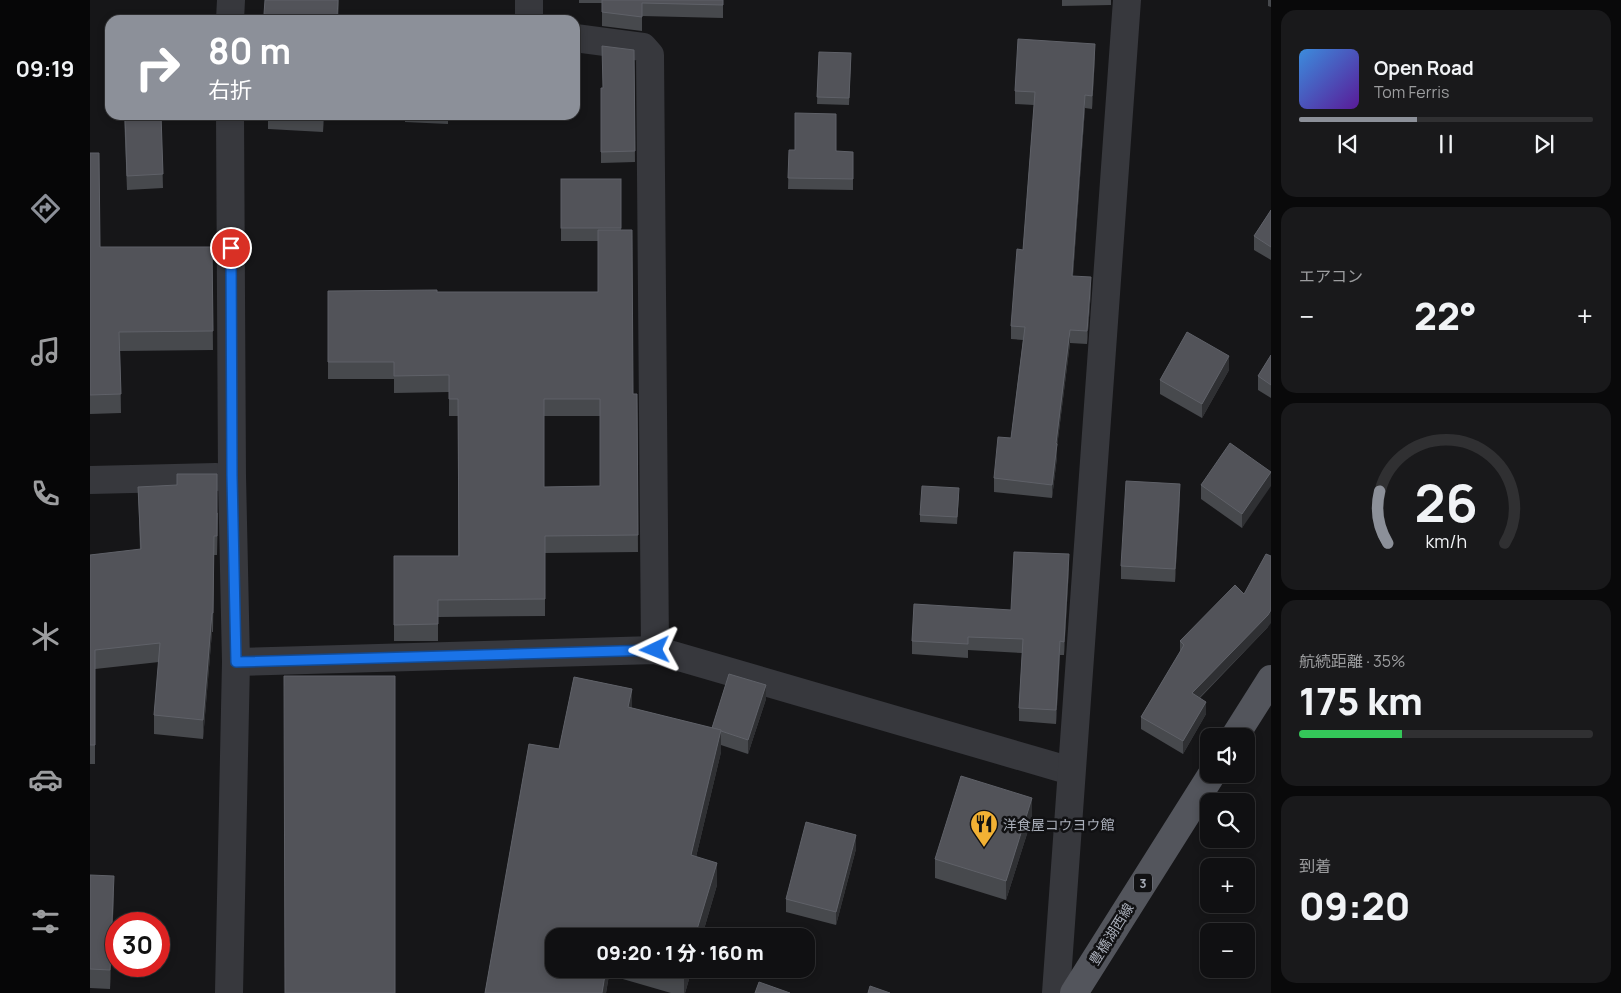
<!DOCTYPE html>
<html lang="ja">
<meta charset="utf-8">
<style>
body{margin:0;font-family:Manrope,"Noto Sans JP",sans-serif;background:#19191b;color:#f1f3f6;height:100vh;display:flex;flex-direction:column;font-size:19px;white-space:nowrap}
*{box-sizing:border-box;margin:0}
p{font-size:16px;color:#9c9d9f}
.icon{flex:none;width:28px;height:28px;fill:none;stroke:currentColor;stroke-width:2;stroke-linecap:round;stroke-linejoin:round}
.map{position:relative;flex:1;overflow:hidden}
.details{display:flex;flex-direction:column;gap:10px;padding:10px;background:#09090a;width:350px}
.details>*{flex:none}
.banner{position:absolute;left:15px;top:15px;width:475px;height:105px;border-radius:15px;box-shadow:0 2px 8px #0003,0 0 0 1px #303032;background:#8c9099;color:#fff;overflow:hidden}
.fabs{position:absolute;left:1110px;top:728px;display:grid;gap:10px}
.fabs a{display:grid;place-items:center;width:55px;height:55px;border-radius:10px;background:#101012;box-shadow:0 2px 8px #0003,0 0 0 1px #303032;font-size:25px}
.speed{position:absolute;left:15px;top:912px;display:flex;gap:10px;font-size:25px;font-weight:700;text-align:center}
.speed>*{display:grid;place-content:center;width:65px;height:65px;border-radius:50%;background:#101012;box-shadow:0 2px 8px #0003,0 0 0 1px #303032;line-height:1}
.speed .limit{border:8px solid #d22;background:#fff;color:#111}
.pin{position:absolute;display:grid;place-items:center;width:42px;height:42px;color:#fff;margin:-21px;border:2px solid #fff;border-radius:50%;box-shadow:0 1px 5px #0007}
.me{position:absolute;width:55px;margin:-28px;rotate:268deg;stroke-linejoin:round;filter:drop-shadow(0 0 4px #0008)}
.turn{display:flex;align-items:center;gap:18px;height:105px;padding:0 20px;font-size:22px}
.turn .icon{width:65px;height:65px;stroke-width:2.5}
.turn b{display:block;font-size:35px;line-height:42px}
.big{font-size:38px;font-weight:800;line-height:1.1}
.details .widget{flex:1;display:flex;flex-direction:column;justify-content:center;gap:8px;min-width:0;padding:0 18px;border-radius:15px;background:#19191b}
.details .dial{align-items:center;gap:0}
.dial svg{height:130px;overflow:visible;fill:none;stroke:#303032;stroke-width:7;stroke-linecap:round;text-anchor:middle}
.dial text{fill:#f1f3f6;stroke:none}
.song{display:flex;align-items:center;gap:15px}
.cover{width:60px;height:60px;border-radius:8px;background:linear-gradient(135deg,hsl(210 70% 55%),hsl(270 70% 35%))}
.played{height:5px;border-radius:2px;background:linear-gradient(90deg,#8c9099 40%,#303032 40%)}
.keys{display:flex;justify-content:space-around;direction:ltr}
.heat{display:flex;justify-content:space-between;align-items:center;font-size:28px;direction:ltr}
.charge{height:8px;border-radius:4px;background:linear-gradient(90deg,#34c759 35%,#303032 0)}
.trip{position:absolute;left:455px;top:928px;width:270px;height:50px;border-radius:15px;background:#101012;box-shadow:0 2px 8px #0003,0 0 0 1px #303032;font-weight:800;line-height:50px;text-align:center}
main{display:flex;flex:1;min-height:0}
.menu{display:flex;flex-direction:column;width:90px;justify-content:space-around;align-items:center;background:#060607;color:#9c9d9f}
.menu .icon{width:35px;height:35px}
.menu .current{color:#8c9099}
.menu b{font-size:22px;color:#f1f3f6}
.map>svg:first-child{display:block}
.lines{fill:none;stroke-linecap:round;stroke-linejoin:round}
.minor{stroke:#37383d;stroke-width:28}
.major{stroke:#53555c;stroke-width:28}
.wall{fill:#47494d;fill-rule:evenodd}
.shaded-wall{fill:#2f3033}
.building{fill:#525359;stroke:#5f6168;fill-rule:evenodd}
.route-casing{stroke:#114b97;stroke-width:12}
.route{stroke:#1a73e8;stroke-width:9}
.labels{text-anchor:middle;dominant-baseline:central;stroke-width:5;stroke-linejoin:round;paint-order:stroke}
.shield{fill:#111113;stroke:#7b7e86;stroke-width:1}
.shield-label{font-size:12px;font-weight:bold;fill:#a8adb8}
.poi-label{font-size:14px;fill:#a8adb8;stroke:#111113;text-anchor:start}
.street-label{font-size:14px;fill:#a8adb8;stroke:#111113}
</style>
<main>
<nav class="menu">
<b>09:19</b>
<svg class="icon current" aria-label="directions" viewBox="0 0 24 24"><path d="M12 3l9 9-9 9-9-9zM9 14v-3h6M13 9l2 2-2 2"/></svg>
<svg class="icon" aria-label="music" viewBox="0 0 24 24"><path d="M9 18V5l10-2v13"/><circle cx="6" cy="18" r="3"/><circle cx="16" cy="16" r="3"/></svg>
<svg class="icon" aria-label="phone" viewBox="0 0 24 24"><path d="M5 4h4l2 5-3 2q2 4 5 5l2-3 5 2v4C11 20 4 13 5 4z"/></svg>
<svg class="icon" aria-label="climate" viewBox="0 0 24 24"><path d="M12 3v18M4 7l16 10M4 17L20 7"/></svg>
<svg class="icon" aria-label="car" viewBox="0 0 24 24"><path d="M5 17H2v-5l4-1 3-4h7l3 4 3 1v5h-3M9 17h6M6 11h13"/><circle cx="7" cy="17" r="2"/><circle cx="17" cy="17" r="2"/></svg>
<svg class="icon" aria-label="filters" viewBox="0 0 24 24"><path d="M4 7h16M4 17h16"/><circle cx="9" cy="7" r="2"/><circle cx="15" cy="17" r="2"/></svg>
</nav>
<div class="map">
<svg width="1181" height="993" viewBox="0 0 1181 993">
<rect width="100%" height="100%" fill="#161618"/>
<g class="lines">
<!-- minor -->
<g class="minor">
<path d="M 140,20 L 141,0"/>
<path d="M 439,20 L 439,0"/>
<path d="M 485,38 L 553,47 L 560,55 L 565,650"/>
<path d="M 0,480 L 126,477"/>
<path d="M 146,662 L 565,650 L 981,771"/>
<path d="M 139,993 L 146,662 L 142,476 L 140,115"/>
<path d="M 966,993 L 1037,0"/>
</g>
<!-- major -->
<g class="major">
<path d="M 1145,736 L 1181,679"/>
<path d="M 984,993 L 1122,774"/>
</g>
</g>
<!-- wall -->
<g class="wall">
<path d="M 175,0 L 249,0 L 248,20 L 174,20 Z"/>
<path d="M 489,0 L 633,0 L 633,18 L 552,16 L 552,31 L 512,26 L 512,3 L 489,3 Z"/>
<path d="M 972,0 L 1021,0 L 1021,5 L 972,6 Z"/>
<path d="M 1178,0 L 1181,0 L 1181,7 L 1178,6 Z"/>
<path d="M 544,50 L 545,162 L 511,163 L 511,88 L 513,88 Z"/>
<path d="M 729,52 L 761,60 L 759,105 L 727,104 Z"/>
<path d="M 1005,57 L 1002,109 L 995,108 L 983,276 L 1001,291 L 997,344 L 980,343 L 967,447 L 967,457 L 962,498 L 904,492 L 904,478 L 921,438 L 933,340 L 921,339 L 921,326 L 933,250 L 944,105 L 925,104 L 925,91 Z"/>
<path d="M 34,115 L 71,115 L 73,188 L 37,190 Z"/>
<path d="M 178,115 L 234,115 L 233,132 L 178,129 Z"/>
<path d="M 315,115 L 358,115 L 358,124 L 315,122 Z"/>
<path d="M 699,150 L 763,152 L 763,190 L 698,189 Z"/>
<path d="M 0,153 L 10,247 L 122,247 L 123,350 L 30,351 L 31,413 L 0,414 Z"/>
<path d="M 471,179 L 531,179 L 531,230 L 543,394 L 547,394 L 548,552 L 455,553 L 455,616 L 348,617 L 348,641 L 304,641 L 304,556 L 368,556 L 368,416 L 359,416 L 359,392 L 304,393 L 304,379 L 238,379 L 238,291 L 347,292 L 508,292 L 508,241 L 471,241 ZM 454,416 L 510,416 L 510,486 L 454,487 Z"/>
<path d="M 1181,210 L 1181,260 L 1164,250 L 1164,236 Z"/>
<path d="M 1181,355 L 1181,398 L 1168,390 L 1168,376 Z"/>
<path d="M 1139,370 L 1112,418 L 1070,394 L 1070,380 Z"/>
<path d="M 1181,472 L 1152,528 L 1111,499 L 1111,485 Z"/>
<path d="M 48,487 L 128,513 L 127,555 L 124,555 L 123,632 L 122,632 L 113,739 L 64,734 L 64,715 L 69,662 L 5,669 L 5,764 L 0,764 L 0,555 L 50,550 Z"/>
<path d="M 869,495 L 867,524 L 830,522 L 830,515 Z"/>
<path d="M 1090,498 L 1085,582 L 1031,579 L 1031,566 Z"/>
<path d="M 979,568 L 974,655 L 970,655 L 966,724 L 929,721 L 929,708 L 932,653 L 878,650 L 878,658 L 822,654 L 822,641 L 921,610 Z"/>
<path d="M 1178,627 L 1110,698 L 1116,714 L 1093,754 L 1051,729 L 1051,717 L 1090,652 L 1090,641 Z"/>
<path d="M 639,674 L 676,685 L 676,699 L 658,754 L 631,745 L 631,752 L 606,857 L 627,863 L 627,885 L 612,936 L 464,936 L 464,969 L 602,969 L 595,993 L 581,993 L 519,975 L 516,993 L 395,993 L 439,744 L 469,749 L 484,677 L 542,689 L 542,708 L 622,728 Z"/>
<path d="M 942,818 L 916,900 L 845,878 L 845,859 Z"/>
<path d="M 766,849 L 746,925 L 696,912 L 696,899 Z"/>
<path d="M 0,875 L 24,894 L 20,989 L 0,988 Z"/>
</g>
<!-- shaded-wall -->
<g class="shaded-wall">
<path d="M 248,0 L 249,0 L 247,20 Z"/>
<path d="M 1005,44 L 1005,57 L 1002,109 L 1002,96 Z"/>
<path d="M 995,95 L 995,108 L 982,289 L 982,276 Z"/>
<path d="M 1001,277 L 1001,291 L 997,344 L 997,331 Z"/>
<path d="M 980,330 L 980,343 L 967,447 L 967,457 L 962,498 L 962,485 L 966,443 Z"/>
<path d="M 1139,356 L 1139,370 L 1112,418 L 1112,404 Z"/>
<path d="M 1181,472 L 1181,486 L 1152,528 L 1152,514 Z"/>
<path d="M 1090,484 L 1090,498 L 1085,582 L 1085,569 Z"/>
<path d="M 979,554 L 979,568 L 974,655 L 974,642 Z"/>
<path d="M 1181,610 L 1181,623 L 1178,627 L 1102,705 L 1102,693 Z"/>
<path d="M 122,613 L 122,632 L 113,739 L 113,720 Z"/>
<path d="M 970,641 L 970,655 L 966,724 L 966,710 Z"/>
<path d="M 676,685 L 676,699 L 658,754 L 658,740 Z"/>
<path d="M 542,689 L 542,712 L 538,707 Z"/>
<path d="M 1116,702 L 1116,714 L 1093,754 L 1093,741 Z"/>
<path d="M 631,730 L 631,752 L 601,878 L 601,855 Z"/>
<path d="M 942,798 L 942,818 L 916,900 L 916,881 Z"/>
<path d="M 766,835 L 766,849 L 746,925 L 746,912 Z"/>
<path d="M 627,863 L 627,885 L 612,936 L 605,936 Z"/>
<path d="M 24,876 L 24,894 L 20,989 L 20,970 Z"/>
<path d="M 516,969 L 519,969 L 519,975 L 516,993 L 512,993 Z"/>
<path d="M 595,969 L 602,969 L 595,993 L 594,993 L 594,975 Z"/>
</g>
<!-- building -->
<g class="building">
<path d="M 175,0 L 248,0 L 247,17 L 237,17 L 237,20 L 182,20 L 182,15 L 174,14 Z"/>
<path d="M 512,0 L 633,0 L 633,5 L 552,3 L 552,17 L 512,12 Z"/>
<path d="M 928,39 L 1005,44 L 1002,96 L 995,95 L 982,276 L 1001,277 L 997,331 L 980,330 L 966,443 L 967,444 L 962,485 L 904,478 L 908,437 L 921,438 L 935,327 L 921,326 L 927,249 L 933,250 L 945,92 L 925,91 Z"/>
<path d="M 512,46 L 544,50 L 545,151 L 511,152 L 511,88 L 513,88 Z"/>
<path d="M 729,52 L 761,53 L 759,98 L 727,97 Z"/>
<path d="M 705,113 L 746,114 L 746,151 L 763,152 L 763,179 L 698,178 L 699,150 L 705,150 Z"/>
<path d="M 35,115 L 71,115 L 73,174 L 37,176 Z"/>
<path d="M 178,115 L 233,115 L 233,118 L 178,116 Z"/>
<path d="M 0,153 L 9,153 L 10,247 L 122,247 L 123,331 L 29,332 L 31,394 L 0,395 Z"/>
<rect x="471" y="179" width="60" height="49"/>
<path d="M 1181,210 L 1181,247 L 1164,236 Z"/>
<path d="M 508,230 L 542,230 L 543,394 L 547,394 L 548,535 L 455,536 L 455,599 L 348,600 L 348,624 L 304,625 L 304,556 L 369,556 L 368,399 L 359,399 L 359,375 L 304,376 L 304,362 L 238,362 L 238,291 L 347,290 L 347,292 L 508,292 ZM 454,399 L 510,399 L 510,486 L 454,487 Z"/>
<path d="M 1097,332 L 1139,356 L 1112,404 L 1070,380 Z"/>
<path d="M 1181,355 L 1181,385 L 1168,376 Z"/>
<path d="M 1140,443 L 1181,472 L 1152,514 L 1111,485 Z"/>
<path d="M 87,474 L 127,474 L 127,536 L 124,536 L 123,613 L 122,613 L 113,720 L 64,715 L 70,643 L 5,650 L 5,745 L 0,745 L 0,555 L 51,549 L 48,487 L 87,485 Z"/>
<path d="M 1036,481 L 1090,484 L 1085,569 L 1031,566 Z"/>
<path d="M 832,486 L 869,488 L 867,517 L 830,515 Z"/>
<path d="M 924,552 L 979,554 L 974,642 L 970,641 L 966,710 L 929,708 L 933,639 L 878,637 L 878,644 L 822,641 L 824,604 L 921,610 Z"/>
<path d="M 1176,554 L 1181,556 L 1181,610 L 1178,615 L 1102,693 L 1116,702 L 1093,741 L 1051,717 L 1094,645 L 1090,641 L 1145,585 L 1154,594 Z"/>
<path d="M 639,674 L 676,685 L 658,740 L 631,731 L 631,730 L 622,728 Z"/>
<path d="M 194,676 L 305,676 L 305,993 L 195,993 Z"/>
<path d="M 484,677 L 542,689 L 538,707 L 631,730 L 601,855 L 627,863 L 605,936 L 464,936 L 464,969 L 516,969 L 512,993 L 395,993 L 439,744 L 469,749 Z"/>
<path d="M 871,776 L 942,798 L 916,881 L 845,859 Z"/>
<path d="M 716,822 L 766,835 L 746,912 L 696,899 Z"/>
<path d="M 0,875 L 24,876 L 20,970 L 0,969 Z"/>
<path d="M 574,969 L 595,969 L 594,975 Z"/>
<path d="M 669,982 L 700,993 L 665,993 Z"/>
<path d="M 780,986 L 800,993 L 778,993 Z"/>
</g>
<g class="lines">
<defs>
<path id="route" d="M 141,248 L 142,476 L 146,662 L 565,650"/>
</defs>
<!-- route casing -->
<use href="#route" class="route-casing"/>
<!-- route -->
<use href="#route" class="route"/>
</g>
<!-- icons -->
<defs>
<symbol id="restaurant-pin" viewBox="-11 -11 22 30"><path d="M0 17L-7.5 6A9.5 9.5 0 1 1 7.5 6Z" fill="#f2b134" stroke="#111113"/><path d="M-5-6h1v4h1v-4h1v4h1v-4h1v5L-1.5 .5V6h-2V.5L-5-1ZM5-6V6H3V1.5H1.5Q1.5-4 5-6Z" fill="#111"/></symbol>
</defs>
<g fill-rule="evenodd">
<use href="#restaurant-pin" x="878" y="808" width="32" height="43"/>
</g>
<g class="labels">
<!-- shield labels -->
<rect class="shield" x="1044" y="873.5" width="18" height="19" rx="4"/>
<g class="shield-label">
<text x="1053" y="883">3</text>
</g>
<!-- poi labels -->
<g class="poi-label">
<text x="913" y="824">洋食屋コウヨウ館</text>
</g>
<!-- street labels -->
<g class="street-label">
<text transform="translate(1021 934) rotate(-58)">豊橋湖西線</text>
</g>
</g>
</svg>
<div class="fabs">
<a><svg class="icon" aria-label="sound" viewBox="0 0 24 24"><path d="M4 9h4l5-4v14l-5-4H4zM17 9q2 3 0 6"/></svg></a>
<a><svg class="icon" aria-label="search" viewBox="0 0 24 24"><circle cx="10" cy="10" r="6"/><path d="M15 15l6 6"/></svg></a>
<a>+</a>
<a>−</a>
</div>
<div class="speed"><div class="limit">30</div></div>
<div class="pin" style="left:141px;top:248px;background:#d93025"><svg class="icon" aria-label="arrive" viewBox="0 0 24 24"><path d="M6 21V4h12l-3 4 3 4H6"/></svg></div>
<svg class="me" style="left:565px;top:650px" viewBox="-20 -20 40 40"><path d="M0-17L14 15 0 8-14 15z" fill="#1a73e8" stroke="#fff" stroke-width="4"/></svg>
<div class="trip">09:20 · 1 分 · 160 m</div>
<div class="banner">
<div class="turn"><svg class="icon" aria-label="right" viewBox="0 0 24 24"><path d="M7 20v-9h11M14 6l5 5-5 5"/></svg><div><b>80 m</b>右折</div></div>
</div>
</div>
<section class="details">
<div class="widget">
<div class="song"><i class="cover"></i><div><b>Open Road</b><p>Tom Ferris</p></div></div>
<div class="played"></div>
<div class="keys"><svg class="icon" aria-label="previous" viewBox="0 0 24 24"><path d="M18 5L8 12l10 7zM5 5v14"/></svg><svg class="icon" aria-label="pause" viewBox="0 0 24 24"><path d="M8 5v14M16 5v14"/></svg><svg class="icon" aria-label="next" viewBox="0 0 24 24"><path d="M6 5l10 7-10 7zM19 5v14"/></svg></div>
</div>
<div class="widget"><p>エアコン</p>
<div class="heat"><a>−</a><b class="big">22°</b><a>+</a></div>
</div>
<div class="widget dial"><svg viewBox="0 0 100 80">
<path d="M14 69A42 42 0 1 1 86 69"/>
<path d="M14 69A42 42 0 0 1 9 37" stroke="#8c9099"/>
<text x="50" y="56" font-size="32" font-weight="700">26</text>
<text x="50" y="72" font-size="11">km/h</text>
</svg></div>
<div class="widget"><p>航続距離 · 35%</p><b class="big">175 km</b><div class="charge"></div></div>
<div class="widget"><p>到着</p><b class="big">09:20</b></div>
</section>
</main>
